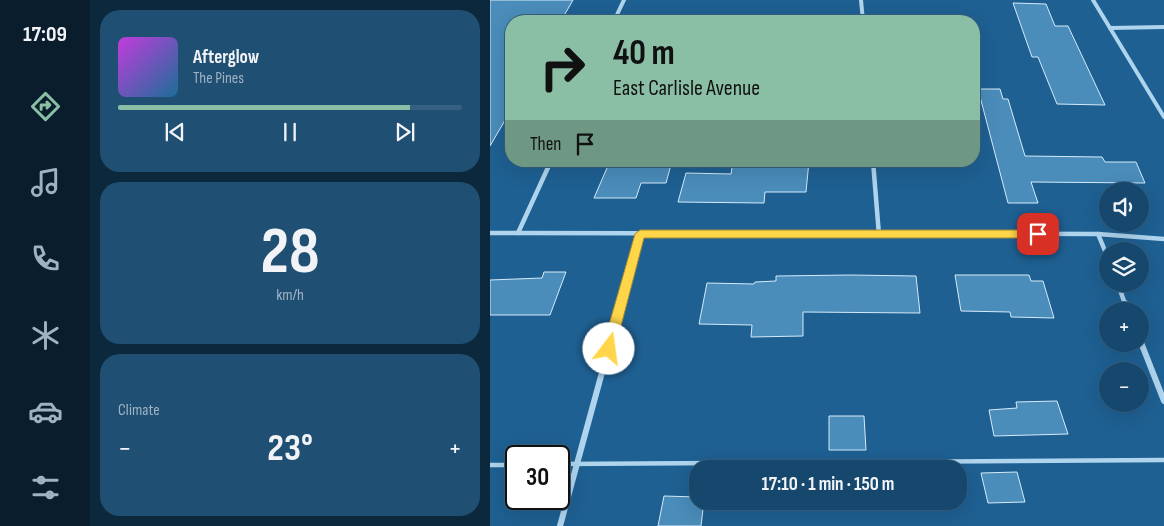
<!DOCTYPE html>
<meta charset="utf-8">
<style>
body{margin:0;font-family:"Sofia Sans Condensed",sans-serif;background:#1f4f73;color:#f1f3f6;height:100vh;display:flex;flex-direction:column;font-size:19px;white-space:nowrap}
*{box-sizing:border-box;margin:0}
p{font-size:16px;color:#9eb2c2}
.icon{flex:none;width:28px;height:28px;fill:none;stroke:currentColor;stroke-width:2;stroke-linecap:round;stroke-linejoin:round}
.map{position:relative;flex:1;overflow:hidden}
.panel{display:flex;flex-direction:column;gap:10px;padding:10px;background:#0c283c;width:400px}
.panel>*{flex:none}
.top-card{position:absolute;left:15px;top:15px;width:475px;height:152px;border-radius:20px;box-shadow:0 5px 20px #0002,0 0 0 1px #356081;background:#8abfa5;color:#111;overflow:hidden}
.controls{position:absolute;left:609px;top:182px;display:grid;gap:10px}
.controls a{display:grid;place-items:center;width:50px;height:50px;border-radius:50%;background:#16486e;box-shadow:0 5px 20px #0002,0 0 0 1px #356081;font-size:25px}
.speed{position:absolute;left:15px;top:445px;display:flex;gap:10px;font-size:25px;font-weight:700;text-align:center}
.speed>*{display:grid;place-content:center;width:65px;height:65px;border-radius:50%;background:#16486e;box-shadow:0 5px 20px #0002,0 0 0 1px #356081;line-height:1}
.speed .limit{border:2px solid #111;border-radius:8px;background:#fff;color:#111}
.pin{position:absolute;display:grid;place-items:center;width:42px;height:42px;color:#fff;margin:-21px;border-radius:10px;box-shadow:0 2px 8px #0006}
.me{position:absolute;width:55px;margin:-28px;rotate:15deg;stroke-linejoin:round;filter:drop-shadow(0 0 4px #0008)}
.turn{display:flex;align-items:center;gap:18px;height:105px;padding:0 25px;font-size:22px}
.turn .icon{width:65px;height:65px;stroke-width:2.5}
.turn b{display:block;font-size:35px;line-height:42px}
.then{display:flex;align-items:center;height:48px;padding:0 25px;background:#0003;gap:10px;font-size:19px}
.big{font-size:38px;font-weight:700;line-height:1.1}
.panel .card{flex:1;display:flex;flex-direction:column;justify-content:center;gap:8px;min-width:0;padding:0 18px;border-radius:20px;background:#1f4f73}
.panel .dial{align-items:center;gap:0}
.dial b{font-size:65px;line-height:1}
.song{display:flex;align-items:center;gap:15px}
.cover{width:60px;height:60px;border-radius:8px;background:linear-gradient(135deg,hsl(290 70% 55%),hsl(200 70% 35%))}
.played{height:5px;border-radius:2px;background:linear-gradient(90deg,#8abfa5 85%,#356081 85%)}
.keys{display:flex;justify-content:space-around;direction:ltr}
.heat{display:flex;justify-content:space-between;align-items:center;font-size:28px;direction:ltr}
.trip{position:absolute;left:199px;top:460px;width:278px;height:50px;border-radius:20px;background:#16486e;box-shadow:0 5px 20px #0002,0 0 0 1px #356081;font-weight:700;line-height:50px;text-align:center}
main{display:flex;flex:1;min-height:0}
.tab-bar{display:flex;flex-direction:column;width:90px;justify-content:space-around;align-items:center;background:#091d2c;color:#9eb2c2}
.tab-bar .icon{width:35px;height:35px}
.tab-bar .current{color:#8abfa5}
.tab-bar b{font-size:22px;color:#f1f3f6}
.map>svg:first-child{display:block}
.building{fill:#4a8cba;stroke:#d5ebfa}
.lines{fill:none;stroke-linecap:round;stroke-linejoin:round}
.lane{stroke:#afd4ee;stroke-width:4.5}
.street-far2{stroke:#afd4ee;stroke-width:4}
.street-far1{stroke:#afd4ee;stroke-width:4.5}
.street{stroke:#afd4ee;stroke-width:6}
.route{fill:#ffd54a;stroke:#a68a30}
</style>
<main>
<nav class="tab-bar">
<b>17:09</b>
<svg class="icon current" aria-label="directions" viewBox="0 0 24 24"><path d="M12 3l9 9-9 9-9-9zM9 14v-3h6M13 9l2 2-2 2"/></svg>
<svg class="icon" aria-label="music" viewBox="0 0 24 24"><path d="M9 18V5l10-2v13"/><circle cx="6" cy="18" r="3"/><circle cx="16" cy="16" r="3"/></svg>
<svg class="icon" aria-label="phone" viewBox="0 0 24 24"><path d="M5 4h4l2 5-3 2q2 4 5 5l2-3 5 2v4C11 20 4 13 5 4z"/></svg>
<svg class="icon" aria-label="climate" viewBox="0 0 24 24"><path d="M12 3v18M4 7l16 10M4 17L20 7"/></svg>
<svg class="icon" aria-label="car" viewBox="0 0 24 24"><path d="M5 17H2v-5l4-1 3-4h7l3 4 3 1v5h-3M9 17h6M6 11h13"/><circle cx="7" cy="17" r="2"/><circle cx="17" cy="17" r="2"/></svg>
<svg class="icon" aria-label="filters" viewBox="0 0 24 24"><path d="M4 7h16M4 17h16"/><circle cx="9" cy="7" r="2"/><circle cx="15" cy="17" r="2"/></svg>
</nav>
<section class="panel">
<div class="card">
<div class="song"><i class="cover"></i><div><b>Afterglow</b><p>The Pines</p></div></div>
<div class="played"></div>
<div class="keys"><svg class="icon" aria-label="previous" viewBox="0 0 24 24"><path d="M18 5L8 12l10 7zM5 5v14"/></svg><svg class="icon" aria-label="pause" viewBox="0 0 24 24"><path d="M8 5v14M16 5v14"/></svg><svg class="icon" aria-label="next" viewBox="0 0 24 24"><path d="M6 5l10 7-10 7zM19 5v14"/></svg></div>
</div>
<div class="card dial"><b>28</b><p>km/h</p></div>
<div class="card"><p>Climate</p>
<div class="heat"><a>−</a><b class="big">23°</b><a>+</a></div>
</div>
</section>
<div class="map">
<svg width="674" height="526" viewBox="0 0 674 526">
<rect width="100%" height="100%" fill="#1e6092"/>
<!-- building -->
<g class="building">
<path d="M 0,0 L 83,0 L 71,21 L 21,21 L 21,110 L 0,146 Z"/>
<path d="M 523,3 L 556,4 L 565,26 L 578,26 L 615,105 L 567,104 L 548,57 L 542,57 Z"/>
<path d="M 488,89 L 510,89 L 513,99 L 518,99 L 535,156 L 612,157 L 615,162 L 646,162 L 655,183 L 541,182 L 548,203 L 518,203 Z"/>
<path d="M 120,161 L 182,161 L 176,183 L 151,183 L 146,198 L 104,198 Z"/>
<path d="M 243,161 L 319,161 L 316,192 L 275,192 L 274,203 L 188,202 L 196,173 L 241,174 Z"/>
<path d="M 54,272 L 76,272 L 60,315 L 0,315 L 0,280 L 52,278 Z"/>
<path d="M 360,275 L 426,276 L 430,313 L 313,312 L 313,336 L 261,337 L 262,325 L 209,324 L 217,283 L 264,284 L 265,282 L 286,281 L 286,276 Z"/>
<path d="M 465,275 L 539,275 L 541,281 L 553,281 L 564,318 L 521,317 L 520,312 L 471,311 Z"/>
<path d="M 567,401 L 578,434 L 504,436 L 499,410 L 527,408 L 526,402 Z"/>
<path d="M 339,416 L 374,416 L 376,450 L 339,450 Z"/>
<path d="M 527,472 L 535,502 L 498,503 L 491,473 Z"/>
<path d="M 174,496 L 208,497 L 208,501 L 214,501 L 211,526 L 168,526 Z"/>
</g>
<g class="lines">
<!-- lane -->
<g class="lane">
<path d="M 69,464 L 674,460"/>
<path d="M 0,465 L 26,465"/>
</g>
<!-- street-far2 -->
<g class="street-far2">
<path d="M 371,0 L 373,21"/>
<path d="M 603,0 L 674,117"/>
<path d="M 124,21 L 134,0"/>
<path d="M 620,28 L 674,27"/>
</g>
<!-- street-far1 -->
<g class="street-far1">
<path d="M 383,161 L 389,235"/>
<path d="M 0,233 L 608,234 L 674,239"/>
<path d="M 28,233 L 61,161"/>
<path d="M 608,234 L 618,258"/>
<path d="M 628,284 L 635,304"/>
<path d="M 131,304 L 150,234"/>
</g>
<!-- street -->
<g class="street">
<path d="M 635,303 L 638,311"/>
<path d="M 650,340 L 674,401"/>
<path d="M 70,526 L 131,303"/>
</g>
</g>
<!-- route -->
<path class="route" d="M 150,230 L 548,230 L 553,234 L 548,238 L 154,238 L 125,349 L 123,353 L 119,354 L 114,353 L 112,349 L 145,234 Z"/>
</svg>
<div class="controls">
<a><svg class="icon" aria-label="sound" viewBox="0 0 24 24"><path d="M4 9h4l5-4v14l-5-4H4zM17 9q2 3 0 6"/></svg></a>
<a><svg class="icon" aria-label="layers" viewBox="0 0 24 24"><path d="M12 4l9 5-9 5-9-5zM3 14l9 5 9-5"/></svg></a>
<a>+</a>
<a>−</a>
</div>
<div class="speed"><div class="limit">30</div></div>
<div class="pin" style="left:548px;top:234px;background:#d93025"><svg class="icon" aria-label="arrive" viewBox="0 0 24 24"><path d="M6 21V4h12l-3 4 3 4H6"/></svg></div>
<svg class="me" style="left:119px;top:349px" viewBox="-20 -20 40 40"><circle r="19" fill="#fff"/><path d="M0-13L10 11 0 6-10 11z" fill="#ffd54a"/></svg>
<div class="trip">17:10 · 1 min · 150 m</div>
<div class="top-card">
<div class="turn"><svg class="icon" aria-label="right" viewBox="0 0 24 24"><path d="M7 20v-9h11M14 6l5 5-5 5"/></svg><div><b>40 m</b>East Carlisle Avenue</div></div>
<div class="then">Then<svg class="icon" aria-label="arrive" viewBox="0 0 24 24"><path d="M6 21V4h12l-3 4 3 4H6"/></svg></div>
</div>
</div>
</main>
